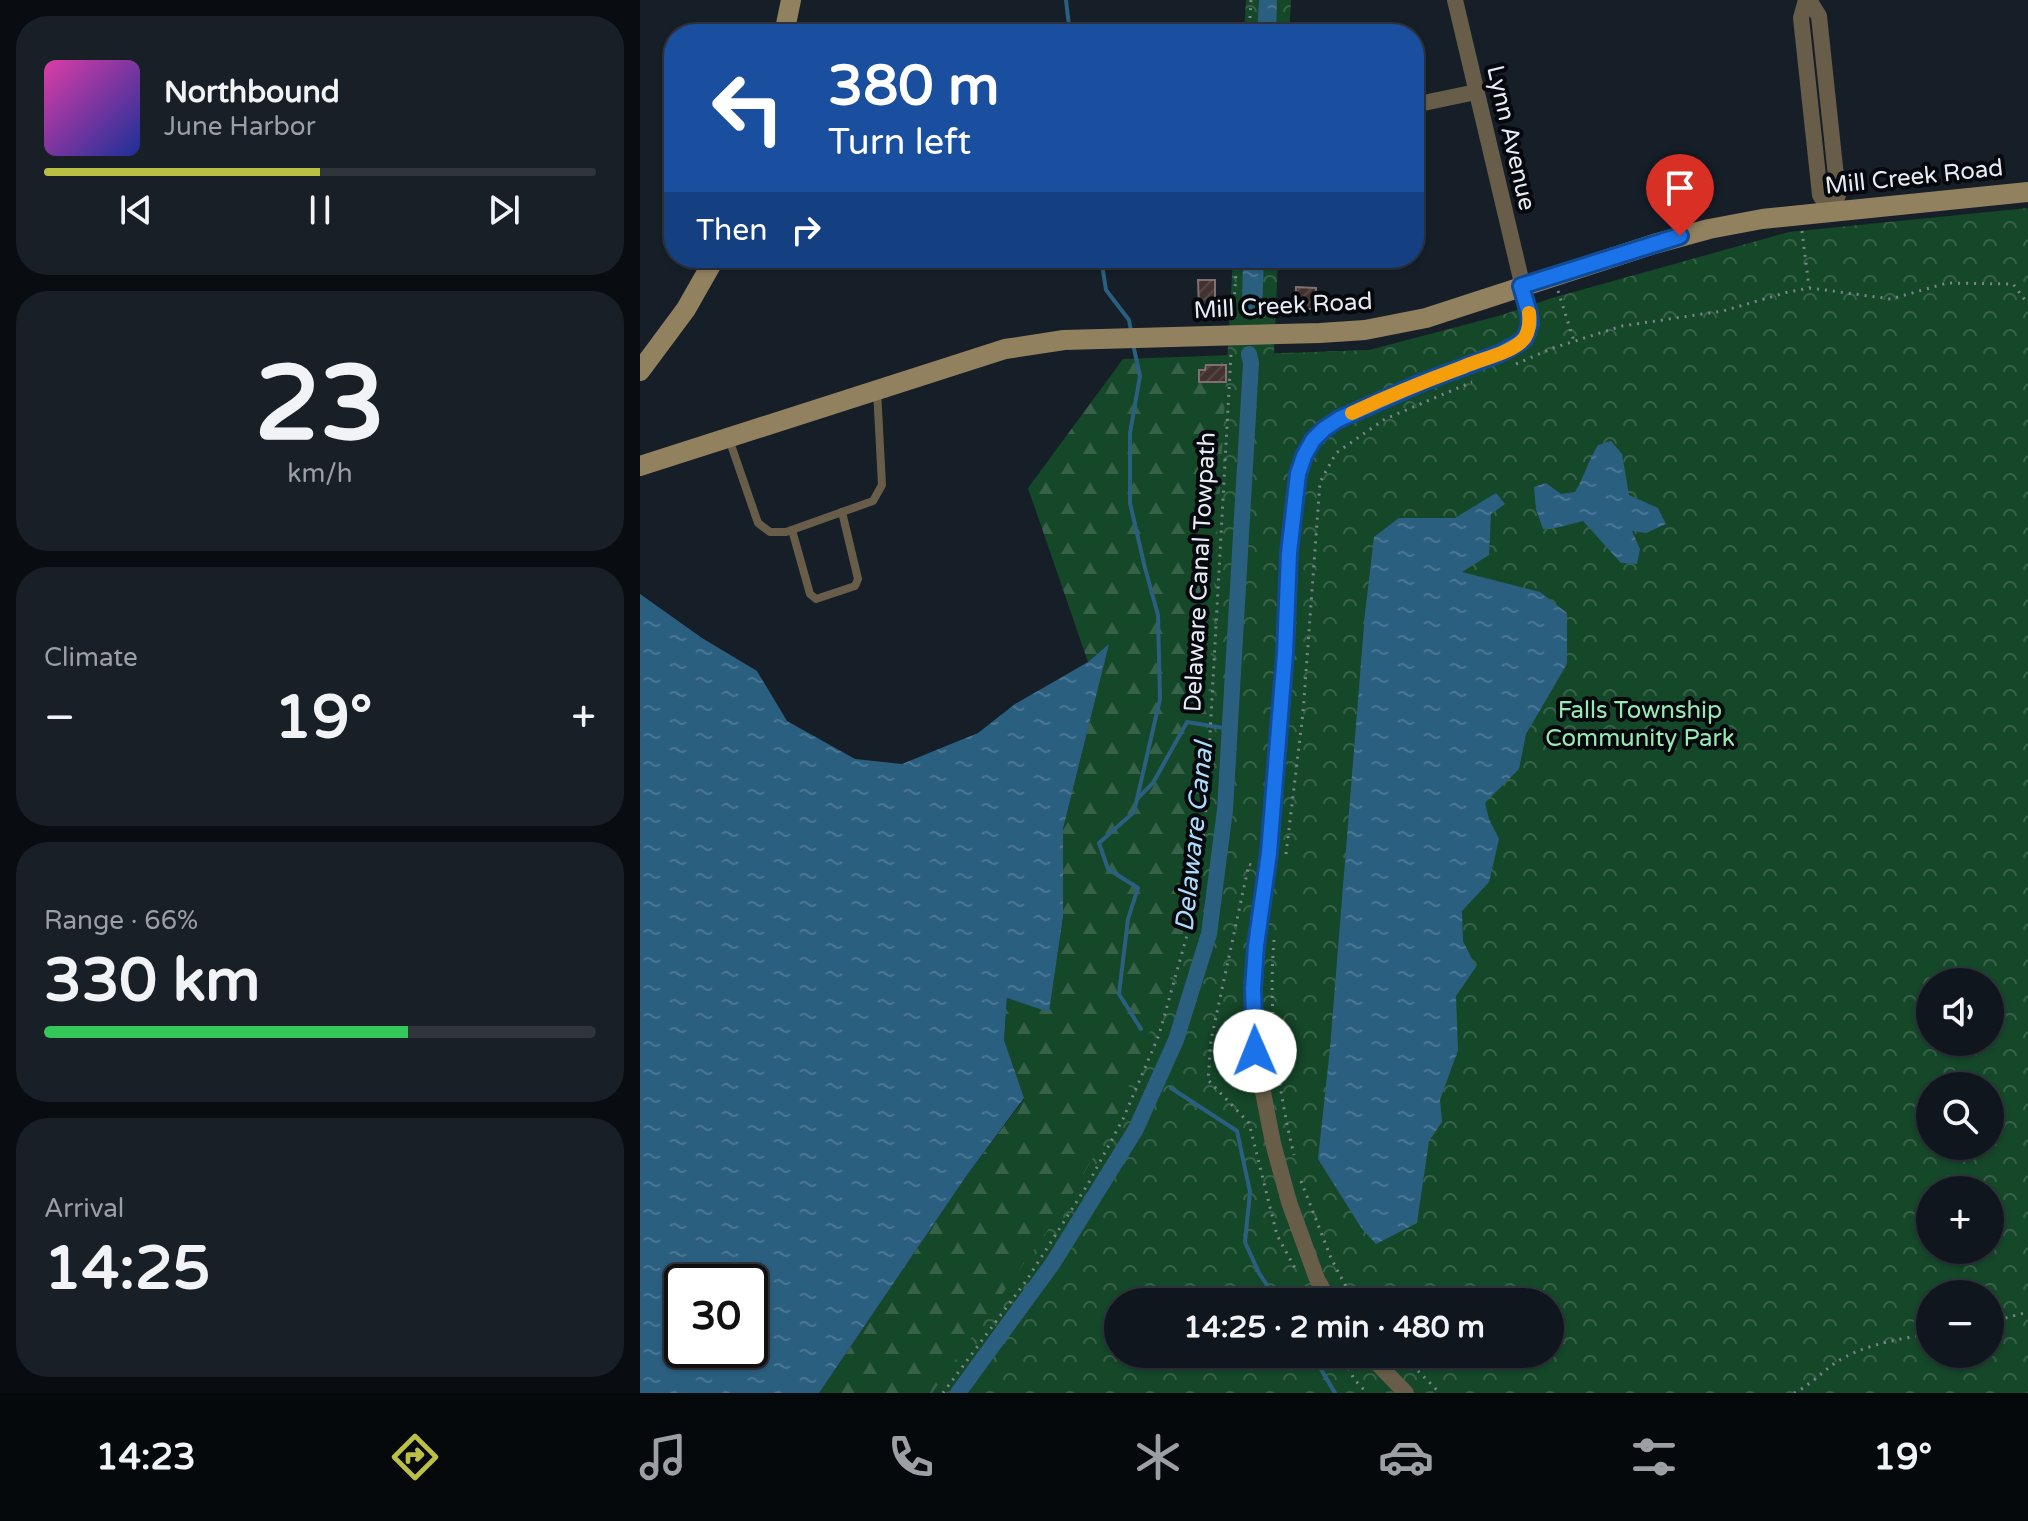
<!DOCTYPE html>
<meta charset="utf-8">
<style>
body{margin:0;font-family:"Varela Round",sans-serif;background:#191f27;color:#f1f3f6;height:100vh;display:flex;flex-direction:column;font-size:30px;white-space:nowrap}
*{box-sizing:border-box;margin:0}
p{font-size:26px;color:#9c9fa4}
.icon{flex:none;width:44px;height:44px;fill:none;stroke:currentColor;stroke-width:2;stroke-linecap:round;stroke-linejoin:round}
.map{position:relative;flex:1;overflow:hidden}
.sheet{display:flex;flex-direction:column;gap:16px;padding:16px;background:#090c10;width:640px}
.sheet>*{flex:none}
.guide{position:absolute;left:24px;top:24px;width:760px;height:244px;border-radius:32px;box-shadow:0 2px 6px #0004,0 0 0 2px #30353c;background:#1a4fa0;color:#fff;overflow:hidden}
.controls{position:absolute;left:1276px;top:968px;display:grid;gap:16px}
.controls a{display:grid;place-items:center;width:88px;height:88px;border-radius:50%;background:#10161e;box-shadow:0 2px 6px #0004,0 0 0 2px #30353c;font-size:40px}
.speed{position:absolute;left:24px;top:1264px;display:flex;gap:16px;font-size:40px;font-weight:700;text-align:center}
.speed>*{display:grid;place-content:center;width:104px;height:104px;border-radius:50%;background:#10161e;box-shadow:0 2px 6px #0004,0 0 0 2px #30353c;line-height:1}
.speed .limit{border:4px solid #111;border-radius:12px;background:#fff;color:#111}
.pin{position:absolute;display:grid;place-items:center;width:68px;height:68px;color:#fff;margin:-82px -34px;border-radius:50% 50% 50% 0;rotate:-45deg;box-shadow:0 0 8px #0007}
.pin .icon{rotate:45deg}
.me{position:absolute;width:88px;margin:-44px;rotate:359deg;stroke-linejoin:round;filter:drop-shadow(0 0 6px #0008)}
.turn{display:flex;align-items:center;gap:28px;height:168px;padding:0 32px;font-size:36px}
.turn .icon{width:104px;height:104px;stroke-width:2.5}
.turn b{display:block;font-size:56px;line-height:68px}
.then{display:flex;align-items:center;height:76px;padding:0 32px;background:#0003;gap:16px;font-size:30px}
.big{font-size:60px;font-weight:700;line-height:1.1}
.sheet .widget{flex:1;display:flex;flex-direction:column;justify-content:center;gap:12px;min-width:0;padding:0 28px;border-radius:32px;background:#191f27}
.sheet .dial{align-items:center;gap:0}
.dial b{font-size:104px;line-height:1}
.song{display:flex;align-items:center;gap:24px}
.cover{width:96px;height:96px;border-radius:12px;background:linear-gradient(135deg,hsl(320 70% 55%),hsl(230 70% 35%))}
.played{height:8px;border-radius:4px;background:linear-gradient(90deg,#bbc045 50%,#30353c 50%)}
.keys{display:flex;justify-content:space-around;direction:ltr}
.heat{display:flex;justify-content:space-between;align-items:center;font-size:44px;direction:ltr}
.charge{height:12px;border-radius:6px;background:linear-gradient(90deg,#34c759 66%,#30353c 0)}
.trip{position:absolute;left:464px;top:1288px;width:460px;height:80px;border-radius:40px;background:#10161e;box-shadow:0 2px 6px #0004,0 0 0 2px #30353c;font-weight:700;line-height:80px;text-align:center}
.tabs{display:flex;height:128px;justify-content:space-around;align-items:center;background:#06090c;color:#9c9fa4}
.tabs .icon{width:56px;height:56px}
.tabs .current{color:#bbc045}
.tabs b{font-size:36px;color:#f1f3f6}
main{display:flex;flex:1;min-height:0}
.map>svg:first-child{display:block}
.forest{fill:url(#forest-firs)}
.park{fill:url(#park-crowns);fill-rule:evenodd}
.water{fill:url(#water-ripples);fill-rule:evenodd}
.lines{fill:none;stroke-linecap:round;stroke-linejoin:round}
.stream{stroke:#2b5f80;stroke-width:4}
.canal{stroke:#2b5f80;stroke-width:16}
.building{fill:url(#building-hatch);stroke:#806f6c;stroke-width:2}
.path{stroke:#7d848d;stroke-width:3;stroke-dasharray:2 6;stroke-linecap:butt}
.service{stroke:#685d48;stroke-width:8}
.minor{stroke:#685d48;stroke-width:16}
.secondary{stroke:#92815f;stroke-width:20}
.route-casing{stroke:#114b97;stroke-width:20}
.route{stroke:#1a73e8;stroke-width:14}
.slow{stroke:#f59e0b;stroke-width:14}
.labels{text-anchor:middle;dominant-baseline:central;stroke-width:8;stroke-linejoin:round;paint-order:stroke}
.street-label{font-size:24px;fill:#e7ecf4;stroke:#05080c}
.park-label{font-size:24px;fill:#9ae8b2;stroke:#05080c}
.water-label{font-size:26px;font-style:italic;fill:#afdbfb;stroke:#05080c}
</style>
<main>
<section class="sheet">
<div class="widget">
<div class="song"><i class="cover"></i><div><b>Northbound</b><p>June Harbor</p></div></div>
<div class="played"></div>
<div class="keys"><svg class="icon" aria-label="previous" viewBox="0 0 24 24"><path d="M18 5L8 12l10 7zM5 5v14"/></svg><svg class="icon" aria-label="pause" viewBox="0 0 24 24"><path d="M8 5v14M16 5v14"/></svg><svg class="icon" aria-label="next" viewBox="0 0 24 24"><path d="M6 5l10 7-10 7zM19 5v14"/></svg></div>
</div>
<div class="widget dial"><b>23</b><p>km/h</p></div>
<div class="widget"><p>Climate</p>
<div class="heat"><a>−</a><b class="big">19°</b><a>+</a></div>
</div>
<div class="widget"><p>Range · 66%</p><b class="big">330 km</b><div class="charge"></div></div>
<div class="widget"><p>Arrival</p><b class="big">14:25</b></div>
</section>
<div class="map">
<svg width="1388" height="1393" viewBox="0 0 1388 1393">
<defs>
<pattern id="forest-firs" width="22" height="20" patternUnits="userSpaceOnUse" patternTransform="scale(2)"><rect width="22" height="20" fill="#154729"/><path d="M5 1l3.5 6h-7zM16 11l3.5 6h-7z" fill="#376249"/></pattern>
<pattern id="park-crowns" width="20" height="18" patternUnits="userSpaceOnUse" patternTransform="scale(2)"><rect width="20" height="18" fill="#154729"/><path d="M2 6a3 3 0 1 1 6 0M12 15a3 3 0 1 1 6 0" fill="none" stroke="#376249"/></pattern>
<pattern id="water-ripples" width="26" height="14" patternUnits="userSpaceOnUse" patternTransform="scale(2)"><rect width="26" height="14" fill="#2b5f80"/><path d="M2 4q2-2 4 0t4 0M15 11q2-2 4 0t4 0" fill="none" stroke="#4a7693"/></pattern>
<pattern id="building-hatch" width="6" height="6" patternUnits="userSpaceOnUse" patternTransform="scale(2)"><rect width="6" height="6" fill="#423331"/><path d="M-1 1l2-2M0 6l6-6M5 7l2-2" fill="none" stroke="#544745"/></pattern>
</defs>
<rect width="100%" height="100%" fill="#161e28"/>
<!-- forest -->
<path class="forest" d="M 729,350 L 478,1302 L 478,1354 L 458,1393 L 179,1393 L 327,1175 L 384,1099 L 364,1040 L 367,998 L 409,1011 L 423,917 L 423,829 L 468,646 L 448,662 L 388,488 L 483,359 Z"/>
<!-- park -->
<g class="park">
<path d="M 606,0 L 651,0 L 649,34 L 604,34 Z"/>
<path d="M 1388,208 L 1388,1393 L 292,1393 L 429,1200 L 480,1109 L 528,986 L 543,933 L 561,819 L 593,258 L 638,258 L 634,354 L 729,350 L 862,315 L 912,298 L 1149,232 ZM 1290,982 L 1350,982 L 1350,1042 L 1290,1042 ZM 1290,1086 L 1350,1086 L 1350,1146 L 1290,1146 ZM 1290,1190 L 1350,1190 L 1350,1250 L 1290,1250 ZM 1290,1294 L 1350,1294 L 1350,1354 L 1290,1354 ZM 478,1302 L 910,1302 L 910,1354 L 478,1354 Z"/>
</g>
<!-- water -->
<g class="water">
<path d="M 619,0 L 637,0 L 636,34 L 617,34 Z"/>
<path d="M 603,258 L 624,258 L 622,311 L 606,314 L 602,310 Z"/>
<path d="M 971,441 L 982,454 L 989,495 L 1018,508 L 1026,524 L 1006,533 L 992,531 L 1000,549 L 997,564 L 981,563 L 943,521 L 916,528 L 903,529 L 896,509 L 894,487 L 906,483 L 921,494 L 935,492 C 944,477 949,459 958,445 Z"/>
<path d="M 856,493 L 865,504 L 851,514 L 849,555 L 822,572 L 900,592 L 927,613 L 927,664 L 886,734 L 879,769 L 845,803 L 849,819 L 859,839 L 849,882 L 822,911 L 823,941 L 836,967 L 816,996 L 818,1050 L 800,1100 L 802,1122 L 789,1141 L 777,1223 L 736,1244 L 722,1229 L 678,1159 L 690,1048 L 725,613 L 734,537 L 759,518 L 815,518 Z"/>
<path d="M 0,594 L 62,638 L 117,671 L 147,721 L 215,759 L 262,764 L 338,733 L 375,704 L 448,662 L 469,644 L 423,829 L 423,917 L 409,1012 L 367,998 L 364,1040 L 384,1098 L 327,1175 L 179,1393 L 0,1393 ZM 110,1282 L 110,1350 L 42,1350 L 42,1282 Z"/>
</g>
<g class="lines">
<!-- stream -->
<g class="stream">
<path d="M 426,0 L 430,34"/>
<path d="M 461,258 L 466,290 L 489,320 L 491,331"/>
<path d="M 493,344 L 500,376 L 490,433 L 490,503 L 505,568 L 518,615 L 520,699 L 494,812 L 459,843 L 468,869 L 498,888 L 488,919 L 479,994 L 501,1029"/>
<path d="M 498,798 L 513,783 L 547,722 L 590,729"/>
<path d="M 531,1088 L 597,1131 L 610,1192 L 605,1242 L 619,1273 L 638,1302"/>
<path d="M 672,1354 L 695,1393"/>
</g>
<!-- canal -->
<path class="canal" d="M 318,1393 L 413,1263 L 496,1129 L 536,1040 L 569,934 L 585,810 L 611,363 L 609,354"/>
</g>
<!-- building -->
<g class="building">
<path d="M 558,280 L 575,280 L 575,309 L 559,309 Z"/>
<path d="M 656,287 L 676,288 L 676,309 L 655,309 Z"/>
<path d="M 566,365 L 586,365 L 586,382 L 559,382 L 559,370 L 565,370 Z"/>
</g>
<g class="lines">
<!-- path -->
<g class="path">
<path d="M 609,34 L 611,0"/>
<path d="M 1162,231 L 1169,287"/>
<path d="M 918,291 L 934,341"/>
<path d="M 593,316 L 602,310"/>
<path d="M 593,318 L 597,258"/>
<path d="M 876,364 L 913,348 L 982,326 L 1083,311 L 1148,292 L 1170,288 L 1251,299 L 1307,283 L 1373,284 L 1388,304"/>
<path d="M 646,854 L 663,713 L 680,482 L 696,453 L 745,419 L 832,382"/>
<path d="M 611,865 L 609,864 L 571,1040 L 568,1080 L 609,1123 L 637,1235 L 656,1270"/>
<path d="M 634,940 C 628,1012 637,1085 654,1155"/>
<path d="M 661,1181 L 691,1258 L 714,1302"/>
<path d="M 1350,1322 L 1388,1312"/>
<path d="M 701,1354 L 714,1379 L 727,1393"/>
<path d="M 761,1354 L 800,1393"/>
<path d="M 303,1393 L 386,1281 L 448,1184 L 483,1119 L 519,1035 L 551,921 L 565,825 L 591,354"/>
<path d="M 1154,1393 C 1169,1386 1181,1373 1195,1363 C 1222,1345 1258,1339 1290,1334"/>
</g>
<!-- service -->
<g class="service">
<path d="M 89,439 L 118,523 L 130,532 L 146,532 L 233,501 L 242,485 L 237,390"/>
<path d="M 152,530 L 170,594 L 176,599 L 215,586 L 218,579 L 202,512"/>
</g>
<!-- minor -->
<g class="minor">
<path d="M 1166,0 L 1161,18 L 1180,195 L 1191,212"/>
<path d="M 1169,0 L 1179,16 L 1198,195 L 1191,212"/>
<path d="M 774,105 L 836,92"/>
<path d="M 690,1302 L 677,1279 L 649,1202 L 633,1143 L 615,1051 L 613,989 L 616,946 L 629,853 L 645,653 L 649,553 L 658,474 L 664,456 L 673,440 L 684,429 L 731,404 L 783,382 L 861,353 L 879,343 L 885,338 L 890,324 L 889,313 L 815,0"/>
<path d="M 728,1354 L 766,1393"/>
</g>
<!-- secondary -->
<g class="secondary">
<path d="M 144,34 L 151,0"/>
<path d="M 0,371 L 46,309 L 75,258"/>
<path d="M 0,466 L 365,349 L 424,340 L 680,333 L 725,330 L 786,318 L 1014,244 L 1069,229 L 1122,219 L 1388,192"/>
</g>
</g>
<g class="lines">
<defs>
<path id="route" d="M 615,1051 L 613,989 L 616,946 L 629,853 L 645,653 L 649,553 L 658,474 L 664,456 L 673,440 L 684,429 L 699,419 L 783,382 L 861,353 L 879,343 L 885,338 L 890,324 L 889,313 L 881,286 L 1040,236"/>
</defs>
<!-- route casing -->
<use href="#route" class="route-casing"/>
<!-- route -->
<use href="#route" class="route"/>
<!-- slow -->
<path class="slow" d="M 712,413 C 748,396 785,381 823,367 C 841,359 865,355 881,342 C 889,335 890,323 889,313"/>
</g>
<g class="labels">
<!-- street labels -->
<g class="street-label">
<text transform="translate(871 138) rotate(77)">Lynn Avenue</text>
<text transform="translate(1274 177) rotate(-6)">Mill Creek Road</text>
<text transform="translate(643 306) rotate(-3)">Mill Creek Road</text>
<text transform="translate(560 572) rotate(-87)">Delaware Canal Towpath</text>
</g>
<!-- park labels -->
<g class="park-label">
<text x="1000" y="710">Falls Township<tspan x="1000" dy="28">Community Park</tspan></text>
</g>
<!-- water labels -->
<g class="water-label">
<text transform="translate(554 837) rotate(-84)">Delaware Canal</text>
</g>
</g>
</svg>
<div class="controls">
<a><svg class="icon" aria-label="sound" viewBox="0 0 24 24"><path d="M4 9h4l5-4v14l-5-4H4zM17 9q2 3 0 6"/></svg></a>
<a><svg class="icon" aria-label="search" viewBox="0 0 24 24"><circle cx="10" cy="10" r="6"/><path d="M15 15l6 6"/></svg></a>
<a>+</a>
<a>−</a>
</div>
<div class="speed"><div class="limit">30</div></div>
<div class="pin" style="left:1040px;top:236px;background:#d93025"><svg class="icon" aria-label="arrive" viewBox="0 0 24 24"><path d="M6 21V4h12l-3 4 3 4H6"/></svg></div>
<svg class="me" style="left:615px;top:1051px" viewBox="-20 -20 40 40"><circle r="19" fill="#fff"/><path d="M0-13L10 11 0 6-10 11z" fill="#1a73e8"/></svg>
<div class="trip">14:25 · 2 min · 480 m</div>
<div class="guide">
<div class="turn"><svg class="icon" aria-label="left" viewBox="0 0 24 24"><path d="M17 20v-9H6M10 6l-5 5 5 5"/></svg><div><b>380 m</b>Turn left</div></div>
<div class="then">Then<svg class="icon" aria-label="right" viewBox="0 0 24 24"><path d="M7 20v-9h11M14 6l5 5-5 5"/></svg></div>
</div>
</div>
</main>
<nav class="tabs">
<b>14:23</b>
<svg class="icon current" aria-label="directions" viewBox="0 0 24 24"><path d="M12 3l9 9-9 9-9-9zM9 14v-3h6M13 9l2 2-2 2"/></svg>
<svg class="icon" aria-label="music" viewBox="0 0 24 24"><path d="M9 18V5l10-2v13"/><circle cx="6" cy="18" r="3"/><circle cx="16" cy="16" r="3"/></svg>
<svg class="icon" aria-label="phone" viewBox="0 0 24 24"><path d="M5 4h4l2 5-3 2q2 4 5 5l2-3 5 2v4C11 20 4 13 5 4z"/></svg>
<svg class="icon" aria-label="climate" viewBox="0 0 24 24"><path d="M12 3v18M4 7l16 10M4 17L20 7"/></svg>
<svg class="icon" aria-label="car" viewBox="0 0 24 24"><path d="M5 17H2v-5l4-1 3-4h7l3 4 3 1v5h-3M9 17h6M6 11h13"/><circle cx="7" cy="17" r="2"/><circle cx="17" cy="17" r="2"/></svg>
<svg class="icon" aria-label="filters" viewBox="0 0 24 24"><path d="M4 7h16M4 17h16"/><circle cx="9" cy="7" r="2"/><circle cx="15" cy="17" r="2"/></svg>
<b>19°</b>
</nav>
